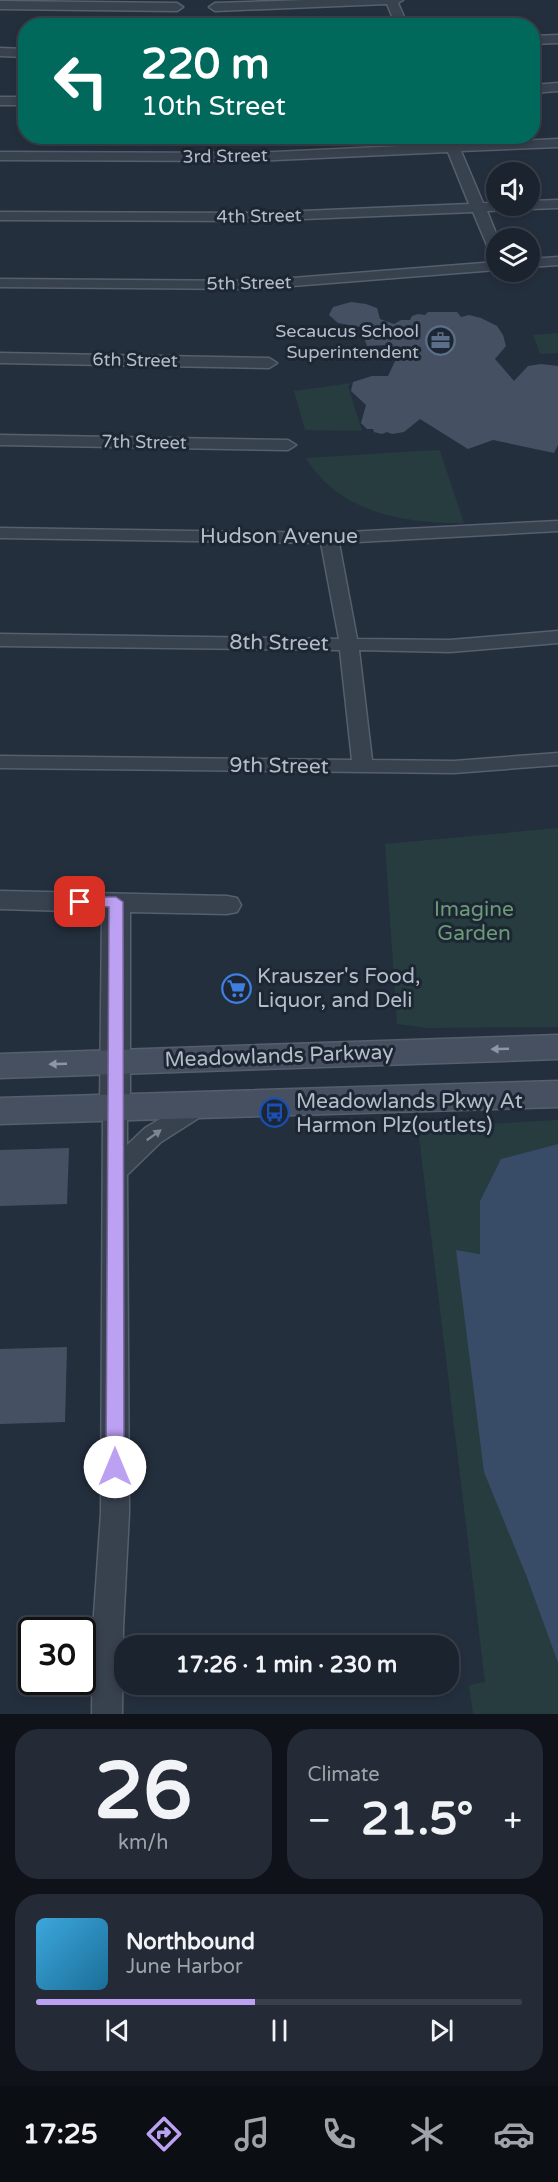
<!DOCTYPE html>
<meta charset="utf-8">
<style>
body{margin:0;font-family:"Varela Round",sans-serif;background:#242b36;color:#f1f3f6;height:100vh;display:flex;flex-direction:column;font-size:22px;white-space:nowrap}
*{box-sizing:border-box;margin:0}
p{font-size:20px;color:#a0a4aa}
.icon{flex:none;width:33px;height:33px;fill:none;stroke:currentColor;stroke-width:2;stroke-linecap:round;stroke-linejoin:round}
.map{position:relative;height:1714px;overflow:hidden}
.details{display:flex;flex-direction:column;gap:15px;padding:15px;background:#0f1319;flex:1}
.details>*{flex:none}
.hud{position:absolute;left:18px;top:18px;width:522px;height:126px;border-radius:24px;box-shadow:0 3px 9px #0003,0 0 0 2px #39404a;background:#00695c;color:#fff;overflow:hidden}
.buttons{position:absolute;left:486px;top:162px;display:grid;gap:12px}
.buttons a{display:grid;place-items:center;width:54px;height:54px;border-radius:50%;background:#1b232e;box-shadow:0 3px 9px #0003,0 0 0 2px #39404a;font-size:30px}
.speed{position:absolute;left:18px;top:1617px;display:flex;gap:12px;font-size:30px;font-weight:700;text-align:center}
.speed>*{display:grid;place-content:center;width:78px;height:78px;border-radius:50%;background:#1b232e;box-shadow:0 3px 9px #0003,0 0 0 2px #39404a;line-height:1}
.speed .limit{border:3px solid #111;border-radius:9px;background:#fff;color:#111}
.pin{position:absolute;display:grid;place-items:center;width:51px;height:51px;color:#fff;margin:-26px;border-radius:12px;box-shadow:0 3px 9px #0006}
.me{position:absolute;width:66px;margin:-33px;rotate:0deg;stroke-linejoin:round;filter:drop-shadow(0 0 4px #0008)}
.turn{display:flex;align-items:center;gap:21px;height:126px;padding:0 24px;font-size:27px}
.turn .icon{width:78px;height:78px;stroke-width:2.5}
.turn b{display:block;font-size:42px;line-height:51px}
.big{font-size:45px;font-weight:700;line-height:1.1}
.details .tile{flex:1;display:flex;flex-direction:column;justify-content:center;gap:9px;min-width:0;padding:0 21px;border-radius:24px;background:#242b36}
.details .dial{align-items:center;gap:0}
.dial b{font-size:78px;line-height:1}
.song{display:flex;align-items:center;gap:18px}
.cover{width:72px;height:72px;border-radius:9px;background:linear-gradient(135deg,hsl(200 70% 55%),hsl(200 70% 35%))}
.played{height:6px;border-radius:3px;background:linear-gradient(90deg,#bca0f2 45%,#39404a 45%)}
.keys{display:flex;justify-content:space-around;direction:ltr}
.heat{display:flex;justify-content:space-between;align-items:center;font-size:33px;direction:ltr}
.details .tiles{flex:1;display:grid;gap:15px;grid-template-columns:1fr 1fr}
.tile:last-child{grid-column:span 2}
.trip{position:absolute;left:114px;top:1635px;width:345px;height:60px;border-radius:24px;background:#1b232e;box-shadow:0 3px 9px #0003,0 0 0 2px #39404a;font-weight:700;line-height:60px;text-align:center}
.tab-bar{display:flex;height:96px;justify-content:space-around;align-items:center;background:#0b0e12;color:#a0a4aa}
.tab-bar .icon{width:42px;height:42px}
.tab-bar .active{color:#bca0f2}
.tab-bar b{font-size:27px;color:#f1f3f6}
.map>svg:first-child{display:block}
.green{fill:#263c3f}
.water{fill:#394c67}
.building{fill:#455162}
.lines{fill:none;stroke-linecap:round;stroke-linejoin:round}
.minor-casing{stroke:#565f6c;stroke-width:3}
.tertiary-casing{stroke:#565f6c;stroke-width:3}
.secondary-casing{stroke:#565f6c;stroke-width:3}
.minor{fill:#38414e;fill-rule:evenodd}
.tertiary{fill:#38414e;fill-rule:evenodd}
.secondary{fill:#465061;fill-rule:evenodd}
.oneway{fill:#8e96a5}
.oneway2{fill:#7c8592}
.route{fill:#bca0f2;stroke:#7a689d;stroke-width:1.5}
.labels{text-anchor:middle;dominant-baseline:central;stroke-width:6;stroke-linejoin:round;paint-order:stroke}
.far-street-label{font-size:18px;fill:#b4bcc9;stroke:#1d2633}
.far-poi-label{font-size:18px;fill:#b4bcc9;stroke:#1d2633;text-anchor:end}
.street-label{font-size:21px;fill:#b4bcc9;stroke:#1d2633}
.park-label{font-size:21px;fill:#6b9a76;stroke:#1d2633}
.poi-label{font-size:21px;fill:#b4bcc9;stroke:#1d2633;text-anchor:start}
</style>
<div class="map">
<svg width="558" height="1714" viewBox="0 0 558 1714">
<rect width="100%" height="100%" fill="#242f3e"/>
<!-- green -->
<g class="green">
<path d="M 558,333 L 558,353 L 540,354 L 533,335 Z"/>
<path d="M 352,383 L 348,386 L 362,431 L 305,430 L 294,391 Z"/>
<path d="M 436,450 L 440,451 L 464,523 C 405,524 339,513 306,458 Z"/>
<path d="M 558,828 L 558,1027 L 428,1028 L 397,1024 L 385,844 Z"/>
<path d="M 558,1120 L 558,1144 L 501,1160 L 480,1201 L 480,1254 L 456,1250 L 526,1575 L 558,1663 L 558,1714 L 473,1714 L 469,1685 L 485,1682 L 418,1128 Z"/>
</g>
<!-- water -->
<path class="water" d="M 558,1144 L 558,1663 L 526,1575 L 484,1472 L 456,1250 L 480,1254 L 480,1201 L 501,1159 Z"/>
<!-- building -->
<g class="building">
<path d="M 351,302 L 366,304 L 377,308 L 380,319 L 394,324 L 401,320 L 410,320 L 412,316 L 418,314 L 425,315 L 428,312 L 457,312 L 461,317 L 469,315 L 481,318 L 497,326 L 503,335 L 506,346 L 495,359 L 514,381 L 528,366 L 541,364 L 558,366 L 558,445 L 554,453 L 493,440 L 468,449 L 420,419 L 404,432 L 392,434 L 387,432 L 382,434 L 374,432 L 373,429 L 367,429 L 361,423 L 366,405 L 351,391 L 353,382 L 372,376 L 388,376 L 396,359 L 386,345 L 367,346 L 360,327 L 338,323 L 329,315 L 333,307 Z"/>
<path d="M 69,1148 L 67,1204 L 0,1206 L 0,1150 Z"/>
<path d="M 67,1347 L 65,1422 L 0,1424 L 0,1349 Z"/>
</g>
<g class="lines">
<defs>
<g id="minor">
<path d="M 306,0 L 403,0 L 398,3 L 408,26 L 396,26 L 387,4 L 215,11 L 209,7 L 215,3 Z"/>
<path d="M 0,1 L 177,3 L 183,7 L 177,11 L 0,9 Z"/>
<path d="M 558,35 L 558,43 L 532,44 L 532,36 Z"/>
<path d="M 0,48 L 26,49 L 26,57 L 0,56 Z"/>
<path d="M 558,83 L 558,91 L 532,93 L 532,85 Z"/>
<rect x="0" y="97" width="26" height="8"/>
<path d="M 442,136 L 454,136 L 457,144 L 558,139 L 558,147 L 461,151 L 483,203 L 530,206 L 530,201 L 558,200 L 558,208 L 530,209 L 524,206 L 517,210 L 487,211 L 498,238 L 496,254 L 489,250 L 473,212 L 256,221 L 0,220 L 0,212 L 256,213 L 469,204 L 448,152 L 253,161 L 0,160 L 0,152 L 253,153 L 444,144 Z"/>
<path d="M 558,257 L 558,265 L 530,267 L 530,259 Z"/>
<path d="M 496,262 L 496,270 L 254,289 L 0,287 L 0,279 L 254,281 Z"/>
<path d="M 0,353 L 269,358 L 277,363 L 269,368 L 0,363 Z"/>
<path d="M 0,435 L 288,440 L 296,445 L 288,450 L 0,445 Z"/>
<path d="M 558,521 L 558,531 L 339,543 L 357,639 L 450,640 L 558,631 L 558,643 L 450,652 L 359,650 L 372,760 L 454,761 L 558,753 L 558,765 L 454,773 L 0,768 L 0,756 L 352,760 L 340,650 L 0,646 L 0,634 L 339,639 L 321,543 L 0,538 L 0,528 L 329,533 Z"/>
<path d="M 200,1097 L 208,1100 L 212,1106 L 208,1112 L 161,1142 L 127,1175 L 129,1513 L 123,1629 L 122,1714 L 92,1714 L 93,1629 L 101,1513 L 103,1108 L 107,1102 L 115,1099 L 123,1102 L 127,1108 L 127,1145 L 145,1128 L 192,1100 Z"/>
</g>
<path id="tertiary" d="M 0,891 L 227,896 L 237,898 L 241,905 L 237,912 L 227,914 L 130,912 L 130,1108 L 126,1116 L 115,1120 L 104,1116 L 100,1108 L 102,912 L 0,909 Z"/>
<g id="secondary">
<path d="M 558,1035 L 558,1059 L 0,1078 L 0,1054 Z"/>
<path d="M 558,1081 L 558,1107 L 0,1124 L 0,1098 Z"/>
</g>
</defs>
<!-- minor casing -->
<use href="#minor" class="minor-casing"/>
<!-- tertiary casing -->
<use href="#tertiary" class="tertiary-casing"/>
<!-- secondary casing -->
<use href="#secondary" class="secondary-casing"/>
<!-- minor -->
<use href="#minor" class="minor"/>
<!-- tertiary -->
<use href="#tertiary" class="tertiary"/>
<!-- secondary -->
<use href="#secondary" class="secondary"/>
</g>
<!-- one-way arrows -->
<defs><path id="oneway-solid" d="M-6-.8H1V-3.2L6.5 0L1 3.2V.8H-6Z" transform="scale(1.5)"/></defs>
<g class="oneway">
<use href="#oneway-solid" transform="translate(500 1049) rotate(178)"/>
<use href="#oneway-solid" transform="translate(58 1064) rotate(178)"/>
</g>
<use class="oneway2" href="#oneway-solid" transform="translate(154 1135) rotate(-36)"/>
<!-- route -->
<path class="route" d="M 80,897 L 116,897 L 123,902 L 124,1467 L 122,1473 L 115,1475 L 109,1473 L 106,1467 L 109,907 L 75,905 L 73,902 L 75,898 Z"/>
<!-- icons -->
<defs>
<symbol id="office-ring" viewBox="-11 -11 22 22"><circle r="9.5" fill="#1d2633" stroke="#5c6f8a" stroke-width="1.5"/><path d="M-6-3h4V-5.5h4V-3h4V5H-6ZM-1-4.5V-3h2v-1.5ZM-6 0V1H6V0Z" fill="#5c6f8a"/></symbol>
<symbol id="supermarket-ring" viewBox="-11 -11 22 22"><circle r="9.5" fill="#1d2633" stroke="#3f7fe0" stroke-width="1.5"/><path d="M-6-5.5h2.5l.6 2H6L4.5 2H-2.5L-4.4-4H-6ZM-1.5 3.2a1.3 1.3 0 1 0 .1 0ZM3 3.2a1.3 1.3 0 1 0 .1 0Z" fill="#3f7fe0"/></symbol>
<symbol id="bus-ring" viewBox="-11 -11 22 22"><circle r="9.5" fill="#1d2633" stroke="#1a4fb4" stroke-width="1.5"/><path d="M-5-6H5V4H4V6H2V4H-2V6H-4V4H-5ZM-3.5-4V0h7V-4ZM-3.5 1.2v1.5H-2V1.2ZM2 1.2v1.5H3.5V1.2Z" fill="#1a4fb4"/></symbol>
</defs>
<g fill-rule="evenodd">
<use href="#office-ring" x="424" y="324" width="33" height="33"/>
<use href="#supermarket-ring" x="220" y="972" width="33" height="33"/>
<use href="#bus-ring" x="258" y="1096" width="33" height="33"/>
</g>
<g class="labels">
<!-- far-street labels -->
<g class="far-street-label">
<text transform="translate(225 156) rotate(-1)">3rd Street</text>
<text transform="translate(259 216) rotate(-1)">4th Street</text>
<text transform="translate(249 283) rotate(-1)">5th Street</text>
<text transform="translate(135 360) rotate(1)">6th Street</text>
<text transform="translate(144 442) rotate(1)">7th Street</text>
</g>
<!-- far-poi labels -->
<g class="far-poi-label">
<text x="419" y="331">Secaucus School<tspan x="419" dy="21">Superintendent</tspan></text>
</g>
<!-- street labels -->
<g class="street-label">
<text x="279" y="536">Hudson Avenue</text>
<text transform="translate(279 643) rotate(1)">8th Street</text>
<text transform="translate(279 766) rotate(1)">9th Street</text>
<text transform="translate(279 1056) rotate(-2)">Meadowlands Parkway</text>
</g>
<!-- park labels -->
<g class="park-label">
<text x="474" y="909">Imagine<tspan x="474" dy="24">Garden</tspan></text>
</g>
<!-- poi labels -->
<g class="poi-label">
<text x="257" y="976">Krauszer's Food,<tspan x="257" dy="24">Liquor, and Deli</tspan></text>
<text x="296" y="1101">Meadowlands Pkwy At<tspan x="296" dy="24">Harmon Plz(outlets)</tspan></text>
</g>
</g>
</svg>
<div class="buttons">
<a><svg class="icon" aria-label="sound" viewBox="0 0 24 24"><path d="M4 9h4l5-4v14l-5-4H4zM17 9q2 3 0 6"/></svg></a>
<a><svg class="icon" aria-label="layers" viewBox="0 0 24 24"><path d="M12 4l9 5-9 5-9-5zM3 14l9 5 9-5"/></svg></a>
</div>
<div class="speed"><div class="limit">30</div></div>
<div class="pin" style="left:80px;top:902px;background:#d93025"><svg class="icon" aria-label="arrive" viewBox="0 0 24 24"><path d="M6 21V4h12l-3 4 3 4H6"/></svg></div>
<svg class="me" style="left:115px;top:1467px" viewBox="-20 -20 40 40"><circle r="19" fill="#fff"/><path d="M0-13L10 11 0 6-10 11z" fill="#bca0f2"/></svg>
<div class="trip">17:26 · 1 min · 230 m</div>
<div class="hud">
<div class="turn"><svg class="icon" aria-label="left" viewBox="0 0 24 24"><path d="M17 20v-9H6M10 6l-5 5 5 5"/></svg><div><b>220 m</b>10th Street</div></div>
</div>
</div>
<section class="details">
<div class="tiles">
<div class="tile dial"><b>26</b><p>km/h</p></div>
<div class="tile"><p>Climate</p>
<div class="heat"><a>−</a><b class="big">21.5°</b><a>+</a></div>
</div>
<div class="tile">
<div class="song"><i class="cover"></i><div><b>Northbound</b><p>June Harbor</p></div></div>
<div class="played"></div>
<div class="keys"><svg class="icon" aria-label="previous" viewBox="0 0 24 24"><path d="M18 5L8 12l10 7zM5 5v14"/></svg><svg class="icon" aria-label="pause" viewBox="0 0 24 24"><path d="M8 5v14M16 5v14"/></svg><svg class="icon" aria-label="next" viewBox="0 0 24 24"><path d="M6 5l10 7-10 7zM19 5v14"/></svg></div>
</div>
</div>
</section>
<nav class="tab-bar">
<b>17:25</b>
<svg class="icon active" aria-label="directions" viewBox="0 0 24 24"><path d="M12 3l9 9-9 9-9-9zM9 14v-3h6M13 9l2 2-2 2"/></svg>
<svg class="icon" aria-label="music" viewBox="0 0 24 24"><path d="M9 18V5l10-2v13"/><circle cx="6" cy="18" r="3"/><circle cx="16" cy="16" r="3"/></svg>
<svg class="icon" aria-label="phone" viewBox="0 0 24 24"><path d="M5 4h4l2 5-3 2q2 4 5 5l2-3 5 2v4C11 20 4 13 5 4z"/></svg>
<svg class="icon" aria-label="climate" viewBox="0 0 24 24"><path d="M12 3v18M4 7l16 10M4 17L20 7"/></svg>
<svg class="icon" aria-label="car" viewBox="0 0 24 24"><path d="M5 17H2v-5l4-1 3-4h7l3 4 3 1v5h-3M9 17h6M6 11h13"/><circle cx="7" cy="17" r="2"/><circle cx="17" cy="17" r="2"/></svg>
</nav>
